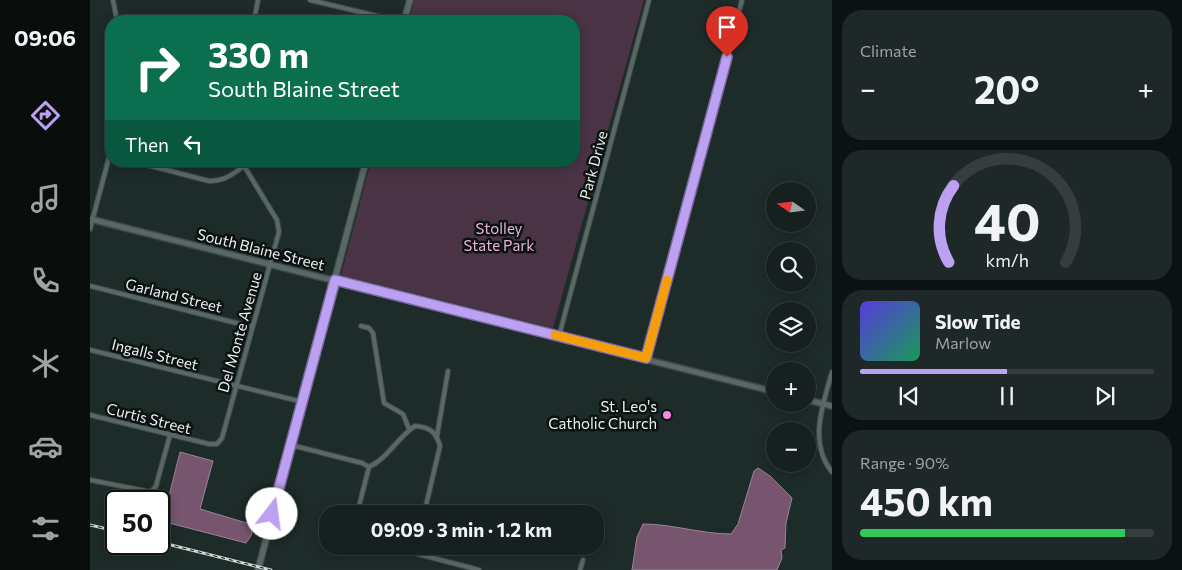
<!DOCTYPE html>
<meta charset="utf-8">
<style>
body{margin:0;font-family:Commissioner,sans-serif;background:#1f2828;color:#f1f3f6;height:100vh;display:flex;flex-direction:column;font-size:19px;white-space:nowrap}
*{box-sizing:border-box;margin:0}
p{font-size:16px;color:#9ea3a4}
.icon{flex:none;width:28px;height:28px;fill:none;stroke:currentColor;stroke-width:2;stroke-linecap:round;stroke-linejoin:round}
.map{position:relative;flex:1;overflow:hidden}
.sheet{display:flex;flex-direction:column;gap:10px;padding:10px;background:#0c1211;width:350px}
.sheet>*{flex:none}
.hud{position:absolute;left:15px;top:15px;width:475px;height:152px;border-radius:20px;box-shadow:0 2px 12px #0003,0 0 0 1px #353e3d;background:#0b6e4f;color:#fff;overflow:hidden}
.needle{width:32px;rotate:284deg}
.controls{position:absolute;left:676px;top:182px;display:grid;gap:10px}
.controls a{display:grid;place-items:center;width:50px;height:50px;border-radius:50%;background:#16201f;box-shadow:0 2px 12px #0003,0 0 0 1px #353e3d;font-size:25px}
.speed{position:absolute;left:15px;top:490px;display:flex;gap:10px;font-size:25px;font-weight:700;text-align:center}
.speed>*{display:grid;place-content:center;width:65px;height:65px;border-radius:50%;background:#16201f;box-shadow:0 2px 12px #0003,0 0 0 1px #353e3d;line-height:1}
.speed .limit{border:2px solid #111;border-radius:8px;background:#fff;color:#111}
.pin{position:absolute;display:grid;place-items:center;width:42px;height:42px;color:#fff;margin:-51px -21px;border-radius:50% 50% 50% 0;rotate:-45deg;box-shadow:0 0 5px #0007}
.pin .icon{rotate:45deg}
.me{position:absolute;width:55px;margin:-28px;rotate:15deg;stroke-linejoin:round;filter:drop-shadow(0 0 4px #0008)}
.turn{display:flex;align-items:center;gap:18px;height:105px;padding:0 20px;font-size:22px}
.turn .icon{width:65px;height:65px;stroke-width:2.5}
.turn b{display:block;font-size:35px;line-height:42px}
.then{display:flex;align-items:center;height:48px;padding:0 20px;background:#0003;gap:10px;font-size:19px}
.big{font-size:38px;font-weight:700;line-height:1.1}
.sheet .tile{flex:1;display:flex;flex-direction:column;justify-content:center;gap:8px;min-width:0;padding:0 18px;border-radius:20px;background:#1f2828}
.sheet .dial{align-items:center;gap:0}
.dial svg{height:130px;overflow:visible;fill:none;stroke:#353e3d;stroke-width:7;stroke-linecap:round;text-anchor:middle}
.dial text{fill:#f1f3f6;stroke:none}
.song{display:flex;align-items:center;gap:15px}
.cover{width:60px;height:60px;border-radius:8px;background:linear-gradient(135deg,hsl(250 70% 55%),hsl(150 70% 35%))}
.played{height:5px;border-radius:2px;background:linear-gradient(90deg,#bca0f2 50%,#353e3d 50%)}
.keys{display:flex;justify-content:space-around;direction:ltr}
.heat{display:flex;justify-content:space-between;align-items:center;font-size:28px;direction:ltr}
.charge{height:8px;border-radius:4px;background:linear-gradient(90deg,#34c759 90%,#353e3d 0)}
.trip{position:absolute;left:229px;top:505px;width:285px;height:50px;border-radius:20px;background:#16201f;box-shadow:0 2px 12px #0003,0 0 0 1px #353e3d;font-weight:700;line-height:50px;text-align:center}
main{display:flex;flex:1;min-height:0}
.dock{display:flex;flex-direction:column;width:90px;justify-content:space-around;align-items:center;background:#090d0c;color:#9ea3a4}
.dock .icon{width:35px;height:35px}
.dock .on{color:#bca0f2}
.dock b{font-size:22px;color:#f1f3f6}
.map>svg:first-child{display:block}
.green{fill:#493344}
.water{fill:#77556f;stroke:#998496}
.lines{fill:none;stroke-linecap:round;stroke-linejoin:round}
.minor-casing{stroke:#3c4947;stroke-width:6}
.tertiary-casing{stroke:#3c4947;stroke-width:8}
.secondary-casing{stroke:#3c4947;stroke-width:8}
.minor{stroke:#596866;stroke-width:4}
.tertiary{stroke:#596866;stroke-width:5}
.secondary{stroke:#596866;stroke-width:5.5}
.rail-casing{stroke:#ced8d6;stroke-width:3}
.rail{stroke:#0c1211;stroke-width:1;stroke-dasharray:4;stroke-linecap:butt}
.route-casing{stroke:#7a689d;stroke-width:12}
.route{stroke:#bca0f2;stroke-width:9}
.slow{stroke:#f59e0b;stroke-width:9}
.poi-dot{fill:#fb87e5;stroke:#0c1211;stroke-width:2}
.labels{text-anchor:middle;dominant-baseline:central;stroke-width:5;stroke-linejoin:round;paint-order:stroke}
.street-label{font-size:15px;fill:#e9f2f0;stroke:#0c1211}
.park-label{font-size:15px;fill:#ecb2df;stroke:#0c1211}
.poi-label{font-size:15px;fill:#e9f2f0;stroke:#0c1211;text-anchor:end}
</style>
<main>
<nav class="dock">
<b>09:06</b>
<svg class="icon on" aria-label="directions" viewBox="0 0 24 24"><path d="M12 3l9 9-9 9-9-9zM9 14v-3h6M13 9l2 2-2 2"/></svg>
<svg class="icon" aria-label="music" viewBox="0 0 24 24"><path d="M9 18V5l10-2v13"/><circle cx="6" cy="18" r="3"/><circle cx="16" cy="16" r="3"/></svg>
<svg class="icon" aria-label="phone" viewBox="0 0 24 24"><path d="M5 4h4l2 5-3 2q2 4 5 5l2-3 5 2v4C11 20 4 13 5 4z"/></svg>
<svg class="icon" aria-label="climate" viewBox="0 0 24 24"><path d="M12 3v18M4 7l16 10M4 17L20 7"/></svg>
<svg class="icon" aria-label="car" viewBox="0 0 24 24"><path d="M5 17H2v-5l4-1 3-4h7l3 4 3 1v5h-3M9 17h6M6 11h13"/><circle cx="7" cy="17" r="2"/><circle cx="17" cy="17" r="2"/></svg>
<svg class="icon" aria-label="filters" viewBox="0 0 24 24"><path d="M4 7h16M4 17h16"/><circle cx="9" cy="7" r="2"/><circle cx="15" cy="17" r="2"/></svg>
</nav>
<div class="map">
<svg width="742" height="570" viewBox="0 0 742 570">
<rect width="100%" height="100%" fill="#1d2b29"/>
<!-- green -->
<path class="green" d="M 324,0 L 554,0 L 463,328 L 251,275 L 281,161 L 484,161 L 484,21 L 319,21 Z"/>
<!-- water -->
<g class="water">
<path d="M 90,452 L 123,461 L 110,509 L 160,524 L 162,534 L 156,543 L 79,523 L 75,512 Z"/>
<path d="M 668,468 L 680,476 L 702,498 L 696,523 L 695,548 L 691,550 L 692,558 L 687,570 L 542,570 L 547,537 L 553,524 C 582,524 612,534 641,534 L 648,524 L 664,471 Z"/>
</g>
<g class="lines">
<defs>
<g id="minor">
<path d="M 23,0 L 27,21"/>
<path d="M 220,0 L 308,21"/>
<path d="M 164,21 L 168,0"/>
<path d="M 42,161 L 119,181 C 134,181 142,175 154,166"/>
<path d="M 0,229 L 21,150"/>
<path d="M 0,286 L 162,327"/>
<path d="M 271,326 L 279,328 L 283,333 L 294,403 L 313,414 L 319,429"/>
<path d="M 469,336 L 559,0"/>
<path d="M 0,350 L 213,402"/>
<path d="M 556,358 L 652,0"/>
<path d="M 742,372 C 733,404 718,443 742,472"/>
<path d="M 0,415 L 119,444 L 127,444 L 132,438 L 189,232 L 187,220 L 151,161"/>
<path d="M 347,436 L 358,371"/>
<path d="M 201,445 L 272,463 L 279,467"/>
<path d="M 0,480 L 61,492 L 66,486 L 80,435"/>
<path d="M 267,514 L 279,467 C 298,458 307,438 325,426 C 340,427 346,432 350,446 L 334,514"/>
<path d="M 297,546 L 389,570"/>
<path d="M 490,570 L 493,560"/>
</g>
<g id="tertiary">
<path d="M 0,219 L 685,392"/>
<path d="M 718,400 L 742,406"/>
</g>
<g id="secondary">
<path d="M 314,21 L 320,0"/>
<path d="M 168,570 L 276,161"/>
</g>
</defs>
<!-- minor casing -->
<use href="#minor" class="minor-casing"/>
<!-- tertiary casing -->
<use href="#tertiary" class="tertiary-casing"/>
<!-- secondary casing -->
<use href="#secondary" class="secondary-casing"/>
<!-- minor -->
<use href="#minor" class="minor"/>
<!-- tertiary -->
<use href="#tertiary" class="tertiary"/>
<!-- secondary -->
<use href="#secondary" class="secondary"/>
<defs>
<g id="rail">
<path d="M 0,525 L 26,531"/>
<path d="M 69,542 L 181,570"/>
</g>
</defs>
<!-- rail casing -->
<use href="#rail" class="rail-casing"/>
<!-- rail -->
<use href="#rail" class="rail"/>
</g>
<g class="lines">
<defs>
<path id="route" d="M 182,514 L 245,280 L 556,358 L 637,57"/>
</defs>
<!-- route casing -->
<use href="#route" class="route-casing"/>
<!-- route -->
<use href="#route" class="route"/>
<!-- slow -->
<path class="slow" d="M 465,335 L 556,358 L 577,280"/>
</g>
<!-- markers -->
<circle class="poi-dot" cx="577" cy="415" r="5"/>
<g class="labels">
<!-- street labels -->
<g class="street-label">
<text transform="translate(503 165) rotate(-75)">Park Drive</text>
<text transform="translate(171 249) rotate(14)">South Blaine Street</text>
<text transform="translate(84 295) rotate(14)">Garland Street</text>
<text transform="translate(149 332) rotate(-74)">Del Monte Avenue</text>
<text transform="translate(65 354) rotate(14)">Ingalls Street</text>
<text transform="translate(59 418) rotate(14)">Curtis Street</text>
</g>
<!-- park labels -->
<g class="park-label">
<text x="409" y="228">Stolley<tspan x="409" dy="17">State Park</tspan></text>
</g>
<!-- poi labels -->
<g class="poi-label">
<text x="567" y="406">St. Leo's<tspan x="567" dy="17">Catholic Church</tspan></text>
</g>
</g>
</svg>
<div class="controls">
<a><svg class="needle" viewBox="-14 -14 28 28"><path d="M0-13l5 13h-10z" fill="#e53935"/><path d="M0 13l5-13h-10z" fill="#9ea3a4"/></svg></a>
<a><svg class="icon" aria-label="search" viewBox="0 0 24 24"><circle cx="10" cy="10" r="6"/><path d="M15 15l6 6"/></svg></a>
<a><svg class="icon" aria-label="layers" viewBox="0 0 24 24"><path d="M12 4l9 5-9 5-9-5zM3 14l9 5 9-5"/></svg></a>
<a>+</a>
<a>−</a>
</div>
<div class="speed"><div class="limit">50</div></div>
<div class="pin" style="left:637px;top:57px;background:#d93025"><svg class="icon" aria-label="arrive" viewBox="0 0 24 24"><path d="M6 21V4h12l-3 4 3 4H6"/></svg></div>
<svg class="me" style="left:182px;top:514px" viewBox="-20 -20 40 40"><circle r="19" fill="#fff"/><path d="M0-13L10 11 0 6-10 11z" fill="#bca0f2"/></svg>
<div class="trip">09:09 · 3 min · 1.2 km</div>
<div class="hud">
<div class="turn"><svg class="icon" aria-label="right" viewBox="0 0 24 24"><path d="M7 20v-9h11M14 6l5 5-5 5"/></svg><div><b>330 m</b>South Blaine Street</div></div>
<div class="then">Then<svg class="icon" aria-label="left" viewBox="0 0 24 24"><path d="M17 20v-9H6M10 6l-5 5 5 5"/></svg></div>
</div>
</div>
<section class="sheet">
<div class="tile"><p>Climate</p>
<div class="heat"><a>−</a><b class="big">20°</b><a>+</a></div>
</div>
<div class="tile dial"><svg viewBox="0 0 100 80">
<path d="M14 69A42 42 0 1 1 86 69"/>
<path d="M14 69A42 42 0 0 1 17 22" stroke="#bca0f2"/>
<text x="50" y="56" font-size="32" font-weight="700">40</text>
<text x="50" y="72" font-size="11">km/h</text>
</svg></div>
<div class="tile">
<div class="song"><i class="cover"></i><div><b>Slow Tide</b><p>Marlow</p></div></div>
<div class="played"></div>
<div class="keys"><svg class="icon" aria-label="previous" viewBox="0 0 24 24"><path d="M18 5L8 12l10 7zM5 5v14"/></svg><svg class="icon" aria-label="pause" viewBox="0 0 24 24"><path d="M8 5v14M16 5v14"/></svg><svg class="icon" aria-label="next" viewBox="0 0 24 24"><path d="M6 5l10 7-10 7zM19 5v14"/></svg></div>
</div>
<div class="tile"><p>Range · 90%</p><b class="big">450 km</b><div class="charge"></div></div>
</section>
</main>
